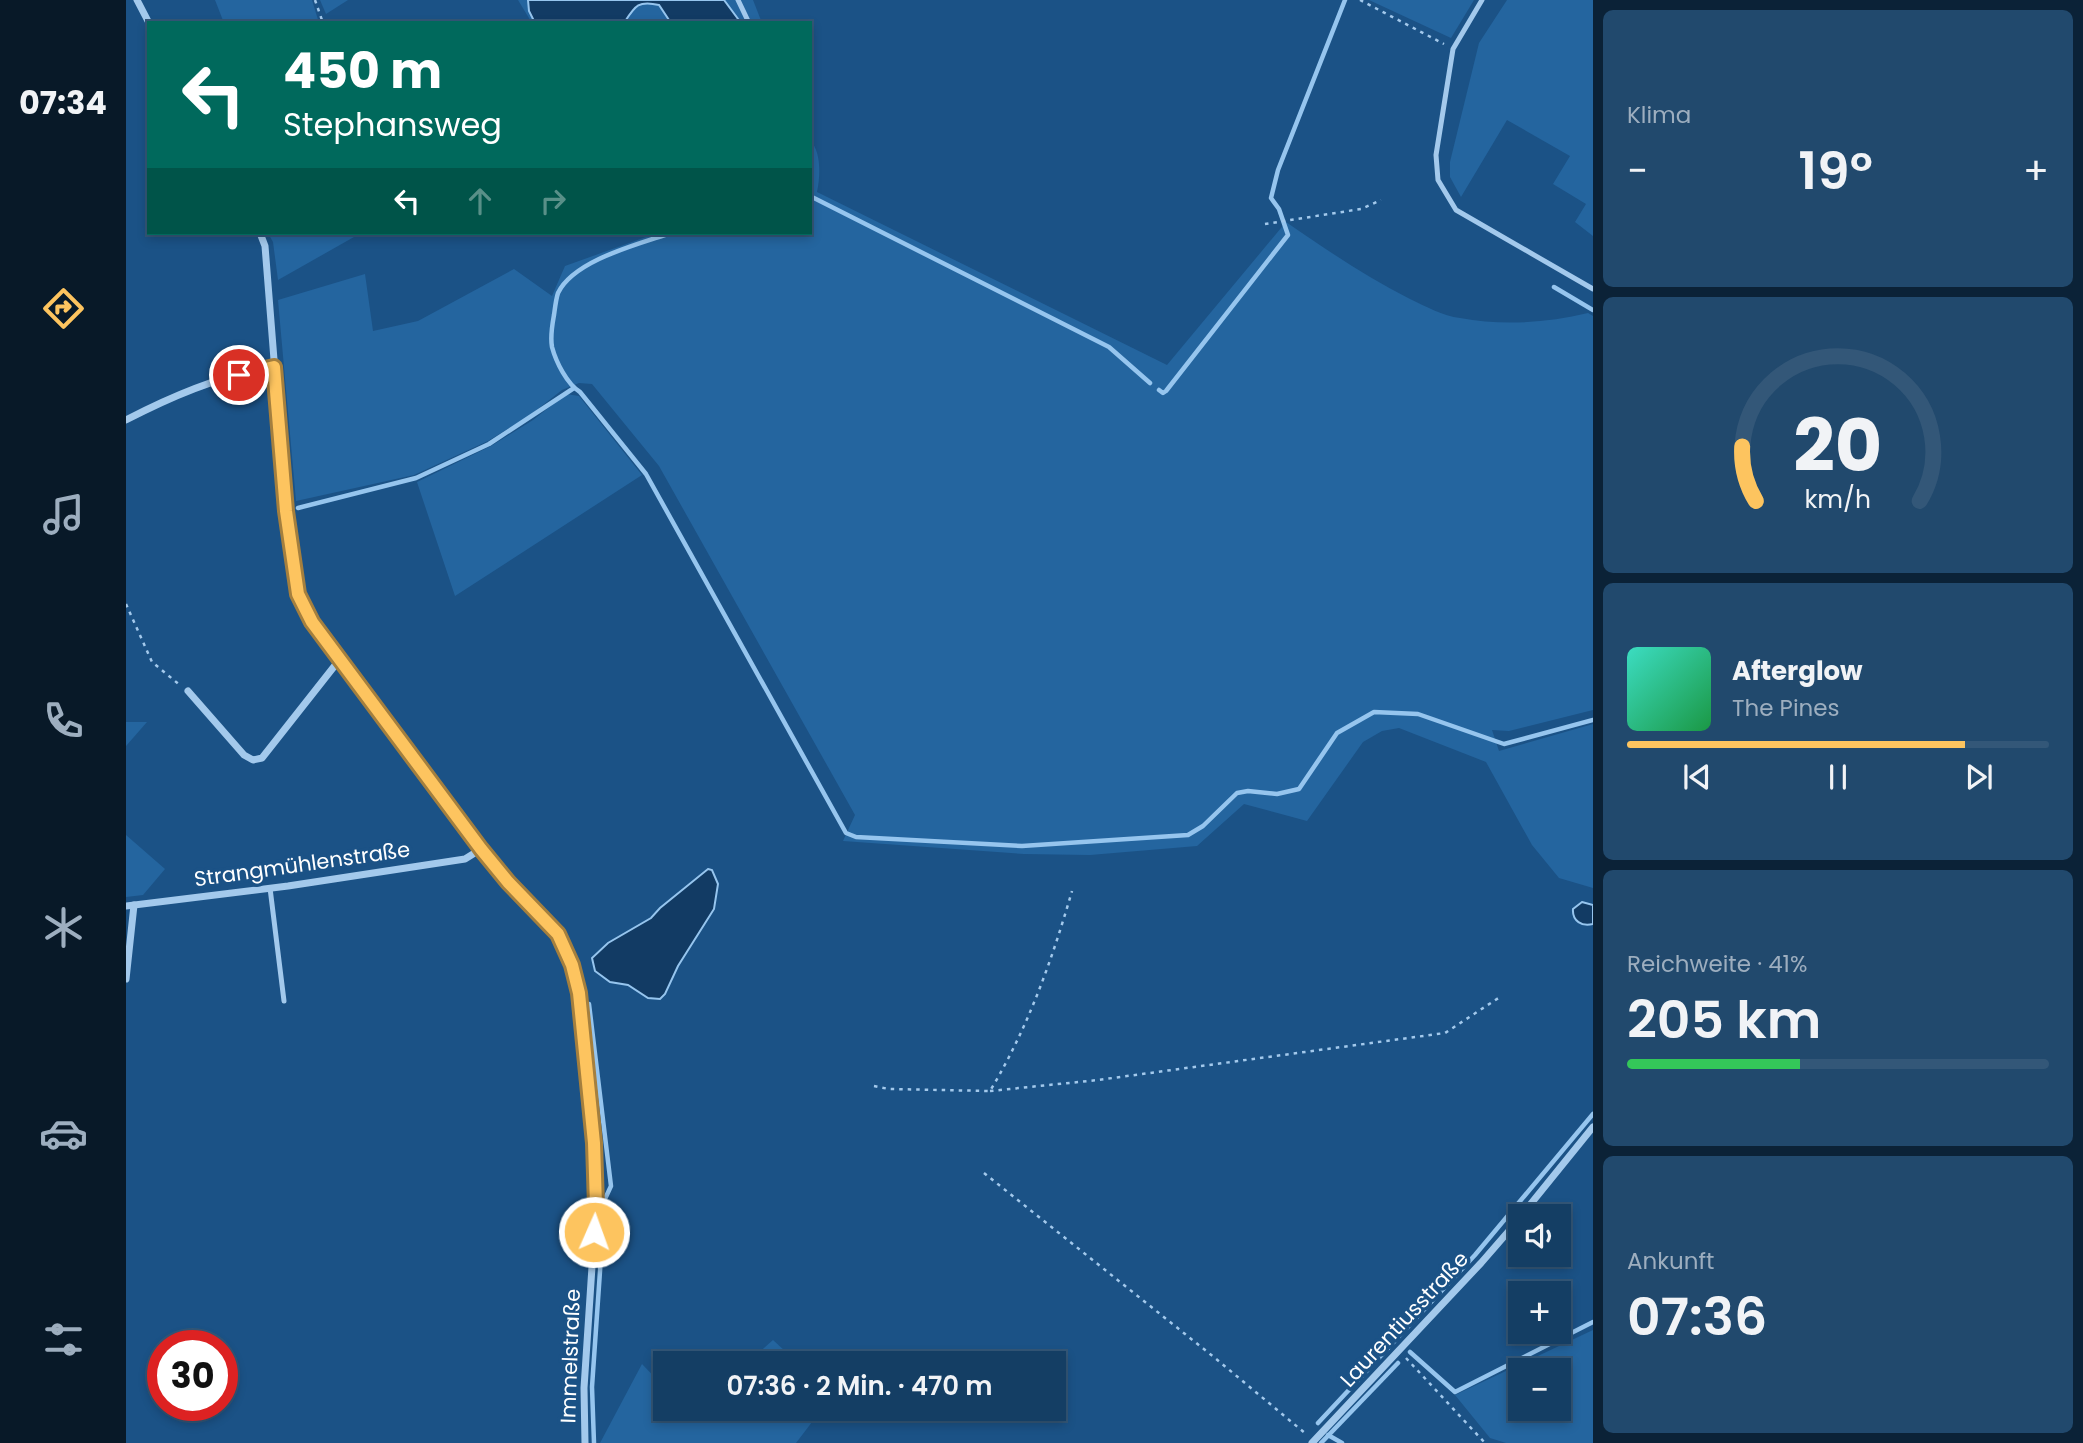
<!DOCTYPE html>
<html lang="de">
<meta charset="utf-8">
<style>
body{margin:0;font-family:Poppins,sans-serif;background:#21496d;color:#f1f3f6;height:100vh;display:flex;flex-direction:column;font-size:26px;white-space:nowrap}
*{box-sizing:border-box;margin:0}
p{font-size:23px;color:#9daebf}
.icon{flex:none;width:38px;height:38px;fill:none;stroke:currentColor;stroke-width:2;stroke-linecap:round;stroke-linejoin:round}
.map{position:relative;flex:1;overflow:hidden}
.details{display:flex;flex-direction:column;gap:10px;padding:10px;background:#0b2237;width:490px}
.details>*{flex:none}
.banner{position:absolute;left:21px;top:21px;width:665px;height:214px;border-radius:0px;box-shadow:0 4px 10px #0003,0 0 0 2px #335778;background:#00695c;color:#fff;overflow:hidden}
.controls{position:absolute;left:1382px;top:1204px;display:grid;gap:14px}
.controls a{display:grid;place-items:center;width:63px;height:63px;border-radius:0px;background:#143e64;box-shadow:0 4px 10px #0003,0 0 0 2px #335778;font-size:35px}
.speed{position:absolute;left:21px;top:1330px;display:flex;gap:14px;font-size:35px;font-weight:700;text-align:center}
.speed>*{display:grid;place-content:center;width:91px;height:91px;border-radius:50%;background:#143e64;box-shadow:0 4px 10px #0003,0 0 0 2px #335778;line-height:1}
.speed .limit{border:10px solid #d22;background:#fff;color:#111}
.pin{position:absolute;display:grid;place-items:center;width:60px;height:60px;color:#fff;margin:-30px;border:4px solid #fff;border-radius:50%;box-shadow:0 2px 7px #0007}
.me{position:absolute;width:77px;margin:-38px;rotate:2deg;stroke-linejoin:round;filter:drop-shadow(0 0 5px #0008)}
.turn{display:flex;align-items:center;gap:24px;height:147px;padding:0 21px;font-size:32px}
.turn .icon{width:91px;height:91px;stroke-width:2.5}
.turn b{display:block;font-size:49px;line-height:60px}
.lanes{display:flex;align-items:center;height:66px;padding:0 21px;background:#0003;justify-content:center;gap:35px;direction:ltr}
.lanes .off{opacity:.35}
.big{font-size:52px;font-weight:600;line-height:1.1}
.details .widget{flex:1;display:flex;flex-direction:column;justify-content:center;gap:10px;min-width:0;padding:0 24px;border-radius:10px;background:#21496d}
.details .dial{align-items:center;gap:0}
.dial svg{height:182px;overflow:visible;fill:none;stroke:#335778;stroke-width:7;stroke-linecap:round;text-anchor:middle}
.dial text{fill:#f1f3f6;stroke:none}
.song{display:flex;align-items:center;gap:21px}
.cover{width:84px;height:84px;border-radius:10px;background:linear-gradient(135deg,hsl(170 70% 55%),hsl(140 70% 35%))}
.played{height:7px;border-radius:4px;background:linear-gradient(90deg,#fdc45f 80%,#335778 80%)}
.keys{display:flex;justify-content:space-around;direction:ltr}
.heat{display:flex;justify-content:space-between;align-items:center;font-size:38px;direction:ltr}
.charge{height:10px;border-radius:5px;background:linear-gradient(90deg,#34c759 41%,#335778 0)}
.trip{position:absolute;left:527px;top:1351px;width:413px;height:70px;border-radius:0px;background:#143e64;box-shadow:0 4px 10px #0003,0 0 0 2px #335778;font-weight:600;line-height:70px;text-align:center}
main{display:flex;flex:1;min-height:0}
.tab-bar{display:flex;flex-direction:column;width:126px;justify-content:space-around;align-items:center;background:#081928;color:#9daebf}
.tab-bar .icon{width:49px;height:49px}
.tab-bar .active{color:#fdc45f}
.tab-bar b{font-size:32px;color:#f1f3f6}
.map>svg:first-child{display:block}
.green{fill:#24659f;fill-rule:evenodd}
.water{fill:#123b64;stroke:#96c5ee;stroke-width:2}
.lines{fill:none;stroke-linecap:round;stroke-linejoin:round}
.stream{stroke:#96c5ee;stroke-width:4.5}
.path{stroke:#a3c9ec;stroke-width:2.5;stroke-dasharray:3.5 5;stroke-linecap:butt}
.lane{stroke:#a3c9ec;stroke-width:5}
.street{stroke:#a3c9ec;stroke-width:7}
.route-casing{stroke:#a47f3e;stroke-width:18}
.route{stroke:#fdc45f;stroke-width:12}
.labels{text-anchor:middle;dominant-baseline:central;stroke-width:7;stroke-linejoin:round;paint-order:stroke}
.street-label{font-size:21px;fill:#fff;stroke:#1b5286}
</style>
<main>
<nav class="tab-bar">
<b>07:34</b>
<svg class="icon active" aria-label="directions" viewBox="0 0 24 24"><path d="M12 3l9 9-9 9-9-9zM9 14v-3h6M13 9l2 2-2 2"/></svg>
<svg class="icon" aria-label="music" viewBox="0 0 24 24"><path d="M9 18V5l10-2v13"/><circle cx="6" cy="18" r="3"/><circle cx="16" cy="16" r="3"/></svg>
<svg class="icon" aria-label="phone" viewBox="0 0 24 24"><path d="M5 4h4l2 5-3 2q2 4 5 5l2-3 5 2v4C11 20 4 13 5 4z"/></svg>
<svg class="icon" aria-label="climate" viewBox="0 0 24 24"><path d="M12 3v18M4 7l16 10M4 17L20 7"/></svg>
<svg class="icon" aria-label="car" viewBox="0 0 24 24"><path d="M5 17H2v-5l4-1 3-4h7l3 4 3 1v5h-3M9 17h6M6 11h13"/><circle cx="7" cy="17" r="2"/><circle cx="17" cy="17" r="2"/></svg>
<svg class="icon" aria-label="filters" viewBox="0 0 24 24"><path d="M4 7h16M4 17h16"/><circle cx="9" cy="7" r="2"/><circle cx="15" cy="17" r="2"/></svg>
</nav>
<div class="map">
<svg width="1467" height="1443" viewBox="0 0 1467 1443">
<rect width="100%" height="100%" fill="#1b5286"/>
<!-- green -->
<g class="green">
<path d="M 89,0 L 186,0 L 193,23 L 98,23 Z"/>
<path d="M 194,0 L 222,0 L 200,14 Z"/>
<path d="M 392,0 L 627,0 L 636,23 L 406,23 Z"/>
<path d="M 1243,0 L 1348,0 L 1325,38 Z"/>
<path d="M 1381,0 L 1467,0 L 1467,236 L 1449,222 L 1460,204 L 1427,184 L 1444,156 L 1381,120 L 1335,197 L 1324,177 L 1324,162 L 1353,43 Z"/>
<path d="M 684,140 C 696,153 694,177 691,192 L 1041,365 L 1160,222 C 1201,250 1240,277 1284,299 C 1299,306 1317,316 1334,318 C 1377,326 1419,323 1462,313 L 1467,316 L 1467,710 L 1383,731 L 1366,730 L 1373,751 L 1467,724 L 1467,888 L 1433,878 L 1406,845 L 1360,762 L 1273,728 L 1256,731 L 1237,742 L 1181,821 L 1118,804 L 1071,846 L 964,855 L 898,854 L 717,841 L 729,815 L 533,466 L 466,384 L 453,383 L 436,390 L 403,416 L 362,441 L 288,475 L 170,501 L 152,300 L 239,274 L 247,331 L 292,321 L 388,269 L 426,296 L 439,266 L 531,233 L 684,233 Z"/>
<path d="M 142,233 L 235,233 L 152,280 L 147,242 Z"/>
<path d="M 440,394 L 453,396 L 516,475 L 329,596 L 291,482 L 365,446 L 407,420 Z"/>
<path d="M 0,722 L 21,722 L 0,746 Z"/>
<path d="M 0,835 L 39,869 L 17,895 L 0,897 Z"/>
<path d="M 1467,1330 L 1467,1443 L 1380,1443 L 1364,1438 L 1329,1395 ZM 1395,1370 L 1433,1370 L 1433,1409 L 1395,1409 Z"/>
<path d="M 647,1340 L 672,1363 L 621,1363 Z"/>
<path d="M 516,1364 L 539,1388 L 539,1409 L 559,1409 L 565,1415 L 571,1409 L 696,1409 L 670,1443 L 474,1443 Z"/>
</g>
<!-- water -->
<g class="water">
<path d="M 402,0 L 598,0 L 615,23 L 545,23 L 533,5 C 512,0 509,6 498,23 L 409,23 L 403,11 Z"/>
<path d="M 582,869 L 586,870 L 592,884 L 588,909 L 552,966 L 539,994 L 534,999 L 522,998 L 502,985 L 484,982 L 469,971 L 466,958 L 482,943 L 525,918 L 534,908 Z"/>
<path d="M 1456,902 L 1467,905 L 1467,924 C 1456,927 1446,921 1447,909 Z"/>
</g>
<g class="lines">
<!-- stream -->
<g class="stream">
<path d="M 684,196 L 983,347 L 1024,383"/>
<path d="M 545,233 C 513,244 448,260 432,293 C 430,299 429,308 428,315 C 426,326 424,336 426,347 C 430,362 441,384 454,392 L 520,474 L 720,833 L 730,837 L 896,846 L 1062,835 L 1077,826 L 1111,793 L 1122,791 L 1151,794 L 1173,789 L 1211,733 L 1248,712 L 1292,714 L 1378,744 L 1467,720"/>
<path d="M 1428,287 L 1467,310"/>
<path d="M 1033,390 L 1037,393 L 1040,391 L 1162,235 L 1153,209 L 1145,198 L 1152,170 L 1219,0"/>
<path d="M 172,508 L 290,478 L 363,444 L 448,388"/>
<path d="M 463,1004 L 485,1186 L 479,1199 L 466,1387 L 468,1443"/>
<path d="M 1284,1352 L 1329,1392 L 1467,1322"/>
<path d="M 1192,1423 L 1349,1255 L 1467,1114"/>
<path d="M 1202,1435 L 1216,1443"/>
<path d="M 1195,1443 L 1272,1363"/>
</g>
<!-- path -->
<g class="path">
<path d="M 189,0 L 197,23"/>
<path d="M 1234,0 L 1318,44"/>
<path d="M 1139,224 L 1235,209 L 1255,200"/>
<path d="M 0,604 L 26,662 L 55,686"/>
<path d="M 748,1086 L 763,1089 L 864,1091 C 902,1028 926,960 946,891"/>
<path d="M 864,1091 L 972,1080 L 1319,1033 L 1374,997"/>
<path d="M 858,1173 L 1089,1358 L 1180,1434"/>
<path d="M 1280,1358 L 1359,1443"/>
</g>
<!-- lane -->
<g class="lane">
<path d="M 612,0 L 623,23"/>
<path d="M 1356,0 L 1327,49 L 1310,155 L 1312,180 L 1330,210 L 1467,289"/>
<path d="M 144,888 L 158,1001"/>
</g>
<!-- street -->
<g class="street">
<path d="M 11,0 L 23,23"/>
<path d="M 134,233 L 139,246 L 160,511 L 172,594 L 186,622 L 355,849 L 382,882 L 432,934 L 446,965 L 453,993 L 468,1143 L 470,1206 L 458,1388 L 459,1443"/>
<path d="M 0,420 C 46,396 97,374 148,367"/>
<path d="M 62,691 L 118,755 L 127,760 L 136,758 L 214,659"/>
<path d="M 0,906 L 162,886 L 339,859 L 355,849"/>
<path d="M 0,979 L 8,905"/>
<path d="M 1395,1216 L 1467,1127"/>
<path d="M 1186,1443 L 1355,1263 L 1395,1217"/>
</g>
</g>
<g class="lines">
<defs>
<path id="route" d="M 113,375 L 148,367 L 160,511 L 172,594 L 186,622 L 355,849 L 382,882 L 432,934 L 446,965 L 453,993 L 468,1143 L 470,1206 L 468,1232"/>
</defs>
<!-- route casing -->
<use href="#route" class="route-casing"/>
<!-- route -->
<use href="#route" class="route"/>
</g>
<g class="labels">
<!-- street labels -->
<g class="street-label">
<text transform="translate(176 864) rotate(-8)">Strangmühlenstraße</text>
<text transform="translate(1278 1319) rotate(-47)">Laurentiusstraße</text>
<text transform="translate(444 1356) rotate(-88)">Immelstraße</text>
</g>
</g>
</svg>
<div class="controls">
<a><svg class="icon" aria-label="sound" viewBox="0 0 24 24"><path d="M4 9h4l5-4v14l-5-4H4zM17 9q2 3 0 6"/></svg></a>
<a>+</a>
<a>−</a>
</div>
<div class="speed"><div class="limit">30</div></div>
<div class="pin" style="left:113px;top:375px;background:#d93025"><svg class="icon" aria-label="arrive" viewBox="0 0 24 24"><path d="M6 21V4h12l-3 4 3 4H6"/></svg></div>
<svg class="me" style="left:468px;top:1232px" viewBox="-20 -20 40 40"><circle r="17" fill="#fdc45f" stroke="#fff" stroke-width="3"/><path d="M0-11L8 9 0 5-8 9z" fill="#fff"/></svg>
<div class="trip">07:36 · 2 Min. · 470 m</div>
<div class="banner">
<div class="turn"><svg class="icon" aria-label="left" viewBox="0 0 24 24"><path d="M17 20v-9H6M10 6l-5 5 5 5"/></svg><div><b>450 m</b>Stephansweg</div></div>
<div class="lanes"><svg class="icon" aria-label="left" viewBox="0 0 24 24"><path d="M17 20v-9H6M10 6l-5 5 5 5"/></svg><svg class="icon off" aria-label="ahead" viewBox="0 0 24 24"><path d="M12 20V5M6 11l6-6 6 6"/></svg><svg class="icon off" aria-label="right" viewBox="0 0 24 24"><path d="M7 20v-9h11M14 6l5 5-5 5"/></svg></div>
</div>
</div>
<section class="details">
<div class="widget"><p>Klima</p>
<div class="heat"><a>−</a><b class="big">19°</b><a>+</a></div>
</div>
<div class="widget dial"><svg viewBox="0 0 100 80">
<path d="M14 69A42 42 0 1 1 86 69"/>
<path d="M14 69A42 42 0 0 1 8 45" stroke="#fdc45f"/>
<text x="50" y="56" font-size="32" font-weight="700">20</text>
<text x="50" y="72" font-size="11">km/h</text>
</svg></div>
<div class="widget">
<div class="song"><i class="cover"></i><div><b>Afterglow</b><p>The Pines</p></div></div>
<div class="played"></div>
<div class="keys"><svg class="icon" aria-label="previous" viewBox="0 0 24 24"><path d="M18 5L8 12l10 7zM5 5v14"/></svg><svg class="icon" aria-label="pause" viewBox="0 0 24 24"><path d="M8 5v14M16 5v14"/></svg><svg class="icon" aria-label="next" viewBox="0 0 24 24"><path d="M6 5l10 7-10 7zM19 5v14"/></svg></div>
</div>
<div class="widget"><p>Reichweite · 41%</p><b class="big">205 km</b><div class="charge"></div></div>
<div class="widget"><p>Ankunft</p><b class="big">07:36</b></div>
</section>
</main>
